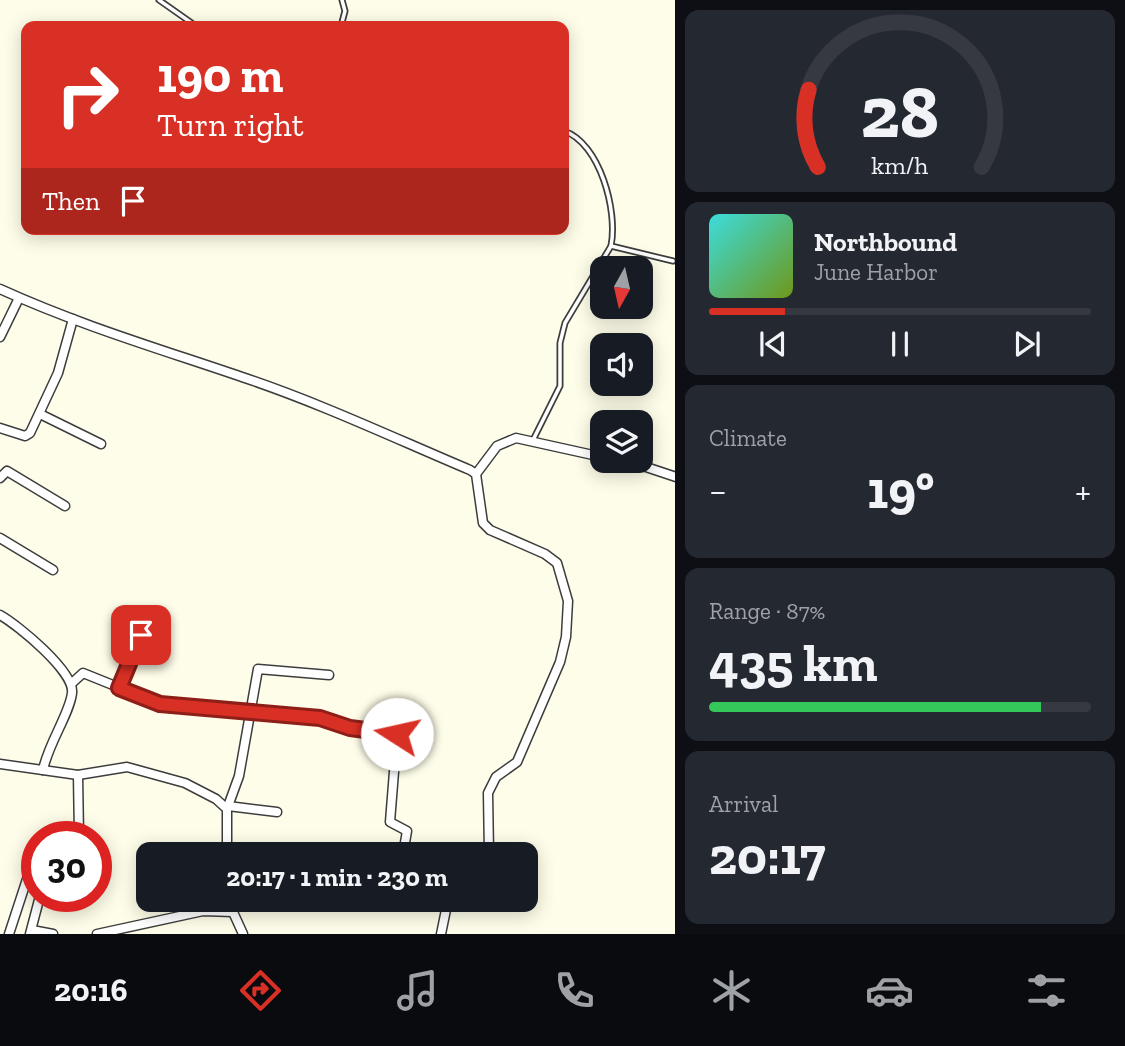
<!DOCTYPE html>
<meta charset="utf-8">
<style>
body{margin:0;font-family:"Zilla Slab",serif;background:#242831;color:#f1f3f6;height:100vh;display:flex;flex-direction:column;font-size:26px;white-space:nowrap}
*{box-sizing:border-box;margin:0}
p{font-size:23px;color:#9ea1a6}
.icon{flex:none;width:38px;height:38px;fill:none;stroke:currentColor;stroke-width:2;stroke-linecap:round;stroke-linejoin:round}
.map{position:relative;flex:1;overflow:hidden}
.panel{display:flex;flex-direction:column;gap:10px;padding:10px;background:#0d0f14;width:450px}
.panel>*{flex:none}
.banner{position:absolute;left:21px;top:21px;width:548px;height:214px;border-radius:14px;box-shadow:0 4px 18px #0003;background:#d93025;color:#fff;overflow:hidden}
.needle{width:46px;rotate:188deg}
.fabs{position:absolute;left:590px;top:256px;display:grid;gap:14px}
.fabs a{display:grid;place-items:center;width:63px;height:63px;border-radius:14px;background:#171b24;box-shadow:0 4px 18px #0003;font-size:35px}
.speed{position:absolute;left:21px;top:821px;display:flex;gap:14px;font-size:35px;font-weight:700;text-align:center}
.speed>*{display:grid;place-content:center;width:91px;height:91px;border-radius:50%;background:#171b24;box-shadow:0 4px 18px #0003;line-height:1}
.speed .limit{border:10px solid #d22;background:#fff;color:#111}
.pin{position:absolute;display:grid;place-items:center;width:60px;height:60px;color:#fff;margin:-30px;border-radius:14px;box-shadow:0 4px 10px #0006}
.me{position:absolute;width:77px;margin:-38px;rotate:280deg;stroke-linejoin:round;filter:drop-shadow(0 0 5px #0008)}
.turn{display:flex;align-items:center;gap:24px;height:147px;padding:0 21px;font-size:32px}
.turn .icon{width:91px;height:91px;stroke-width:2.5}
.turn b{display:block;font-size:49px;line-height:60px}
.then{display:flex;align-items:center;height:66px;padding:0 21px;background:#0003;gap:14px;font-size:26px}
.big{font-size:52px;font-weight:700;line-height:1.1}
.panel .widget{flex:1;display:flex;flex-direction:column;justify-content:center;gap:10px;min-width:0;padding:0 24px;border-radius:14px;background:#242831}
.panel .dial{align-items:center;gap:0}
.dial svg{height:182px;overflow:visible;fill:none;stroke:#363941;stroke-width:7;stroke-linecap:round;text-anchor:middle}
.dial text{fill:#f1f3f6;stroke:none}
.song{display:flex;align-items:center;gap:21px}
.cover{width:84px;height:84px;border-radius:10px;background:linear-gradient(135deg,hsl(180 70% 55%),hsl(80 70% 35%))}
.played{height:7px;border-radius:4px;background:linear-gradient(90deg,#d93025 20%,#363941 20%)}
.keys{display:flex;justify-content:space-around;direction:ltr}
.heat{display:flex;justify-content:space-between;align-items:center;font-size:38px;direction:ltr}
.charge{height:10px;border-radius:5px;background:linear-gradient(90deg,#34c759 87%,#363941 0)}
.trip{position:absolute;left:136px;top:842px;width:402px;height:70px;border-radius:14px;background:#171b24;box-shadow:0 4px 18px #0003;font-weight:700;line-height:70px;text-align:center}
.tab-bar{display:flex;height:112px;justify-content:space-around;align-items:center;background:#090b0e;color:#9ea1a6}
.tab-bar .icon{width:49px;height:49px}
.tab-bar .selected{color:#d93025}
.tab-bar b{font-size:32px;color:#f1f3f6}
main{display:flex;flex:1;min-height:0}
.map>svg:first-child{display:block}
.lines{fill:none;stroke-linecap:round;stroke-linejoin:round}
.service-casing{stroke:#3d3d3d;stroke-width:7}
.minor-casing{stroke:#3d3d3d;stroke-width:11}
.service{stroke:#fff;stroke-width:3.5}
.minor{stroke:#fff;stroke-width:8}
.route-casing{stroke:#8d1f18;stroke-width:18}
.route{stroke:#d93025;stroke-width:12}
</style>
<main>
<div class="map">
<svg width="676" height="934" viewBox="0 0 676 934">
<rect width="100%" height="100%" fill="#fefde9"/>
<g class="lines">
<defs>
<g id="service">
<path d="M 159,0 L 196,26"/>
<path d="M 341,26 L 345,11 L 342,0"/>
<path d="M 611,246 L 673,261"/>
<path d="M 533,440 L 560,386 L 560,343 L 565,323 L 611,246 C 618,211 600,143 564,131"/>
</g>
<g id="minor">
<path d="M 0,289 C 79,325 160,349 242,377 C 320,403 394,438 470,470 L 476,474 L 483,523 L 490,530 L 545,554 L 557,563 L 568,601 L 566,637 L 560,662 L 517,762 L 496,777 L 488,793 L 489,854"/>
<path d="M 0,337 L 19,298"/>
<path d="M 40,414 L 101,444"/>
<path d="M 0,428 L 25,436 L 30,433 L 58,373 L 73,319"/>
<path d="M 625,460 L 676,477"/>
<path d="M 476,474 L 497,446 L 516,438 L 602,457"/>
<path d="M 0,478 L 7,471 L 65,506"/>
<path d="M 0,538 L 53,570"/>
<path d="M 0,615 C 18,625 75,672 72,693 C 70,713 48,744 43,770"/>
<path d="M 71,684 L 83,673 L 160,704 L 320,718 L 350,728 L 397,734 L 390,822 L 407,831 L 403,854"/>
<path d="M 119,688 L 141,635"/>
<path d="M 0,764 L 78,775 L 127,767 L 185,783 L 216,799 L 227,809 L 227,854"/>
<path d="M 78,775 L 79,836"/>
<path d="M 228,806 L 277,812"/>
<path d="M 227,809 L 239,776 L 258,669 L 329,675"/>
<path d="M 231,900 L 233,912 L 243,934"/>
<path d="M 32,930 L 53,934"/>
<path d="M 9,934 L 29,873"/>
<path d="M 30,934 L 40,896"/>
<path d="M 97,934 L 203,911 L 233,912"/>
<path d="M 441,934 L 448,900"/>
</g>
</defs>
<!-- service casing -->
<use href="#service" class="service-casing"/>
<!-- minor casing -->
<use href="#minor" class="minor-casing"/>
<!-- service -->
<use href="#service" class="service"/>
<!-- minor -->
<use href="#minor" class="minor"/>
</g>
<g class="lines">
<defs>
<path id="route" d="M 141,635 L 119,688 L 160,704 L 320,718 L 350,728 L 397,734"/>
</defs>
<!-- route casing -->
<use href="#route" class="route-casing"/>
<!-- route -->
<use href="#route" class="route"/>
</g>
</svg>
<div class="fabs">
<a><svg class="needle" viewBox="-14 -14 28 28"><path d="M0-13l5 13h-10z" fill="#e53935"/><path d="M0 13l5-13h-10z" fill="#9ea1a6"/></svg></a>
<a><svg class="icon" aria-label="sound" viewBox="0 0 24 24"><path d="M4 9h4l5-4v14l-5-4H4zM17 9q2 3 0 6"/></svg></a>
<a><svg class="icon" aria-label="layers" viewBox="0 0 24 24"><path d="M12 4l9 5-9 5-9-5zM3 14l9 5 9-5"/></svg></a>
</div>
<div class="speed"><div class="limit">30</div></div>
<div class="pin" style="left:141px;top:635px;background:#d93025"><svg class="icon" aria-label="arrive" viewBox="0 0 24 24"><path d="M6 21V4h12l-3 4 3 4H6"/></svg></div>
<svg class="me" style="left:397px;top:734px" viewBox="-20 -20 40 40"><circle r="19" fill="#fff"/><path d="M0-13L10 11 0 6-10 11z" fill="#d93025"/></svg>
<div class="trip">20:17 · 1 min · 230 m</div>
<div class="banner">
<div class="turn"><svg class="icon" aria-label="right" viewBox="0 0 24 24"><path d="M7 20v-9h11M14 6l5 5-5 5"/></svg><div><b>190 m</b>Turn right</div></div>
<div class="then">Then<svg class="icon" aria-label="arrive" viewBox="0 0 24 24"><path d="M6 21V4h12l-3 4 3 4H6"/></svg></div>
</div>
</div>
<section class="panel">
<div class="widget dial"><svg viewBox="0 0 100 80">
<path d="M14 69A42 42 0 1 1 86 69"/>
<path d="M14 69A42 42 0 0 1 10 35" stroke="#d93025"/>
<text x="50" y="56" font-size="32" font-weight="700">28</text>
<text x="50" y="72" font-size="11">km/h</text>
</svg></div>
<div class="widget">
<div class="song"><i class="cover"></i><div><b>Northbound</b><p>June Harbor</p></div></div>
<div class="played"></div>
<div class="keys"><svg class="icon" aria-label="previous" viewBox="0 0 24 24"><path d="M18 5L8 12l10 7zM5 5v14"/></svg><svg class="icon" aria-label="pause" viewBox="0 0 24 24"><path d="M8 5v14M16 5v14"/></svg><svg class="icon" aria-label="next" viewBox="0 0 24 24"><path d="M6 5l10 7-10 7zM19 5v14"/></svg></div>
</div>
<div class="widget"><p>Climate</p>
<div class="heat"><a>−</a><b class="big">19°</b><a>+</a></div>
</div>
<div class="widget"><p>Range · 87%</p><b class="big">435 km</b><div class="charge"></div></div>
<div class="widget"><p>Arrival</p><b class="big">20:17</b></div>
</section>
</main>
<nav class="tab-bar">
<b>20:16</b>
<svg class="icon selected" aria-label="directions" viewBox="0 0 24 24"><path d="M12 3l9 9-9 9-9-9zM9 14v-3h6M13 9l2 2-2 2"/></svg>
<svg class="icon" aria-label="music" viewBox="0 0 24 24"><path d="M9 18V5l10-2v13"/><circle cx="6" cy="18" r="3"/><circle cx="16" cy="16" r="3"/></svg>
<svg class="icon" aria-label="phone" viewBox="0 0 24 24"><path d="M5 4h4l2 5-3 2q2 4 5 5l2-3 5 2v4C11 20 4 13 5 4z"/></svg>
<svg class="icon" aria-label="climate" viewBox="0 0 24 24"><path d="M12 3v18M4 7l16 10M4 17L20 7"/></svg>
<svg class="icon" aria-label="car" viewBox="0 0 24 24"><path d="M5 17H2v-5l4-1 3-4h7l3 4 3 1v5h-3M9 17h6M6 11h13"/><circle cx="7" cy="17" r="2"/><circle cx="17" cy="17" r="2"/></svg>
<svg class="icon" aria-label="filters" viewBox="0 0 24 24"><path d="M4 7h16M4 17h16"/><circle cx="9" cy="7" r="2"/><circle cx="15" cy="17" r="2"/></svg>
</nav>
